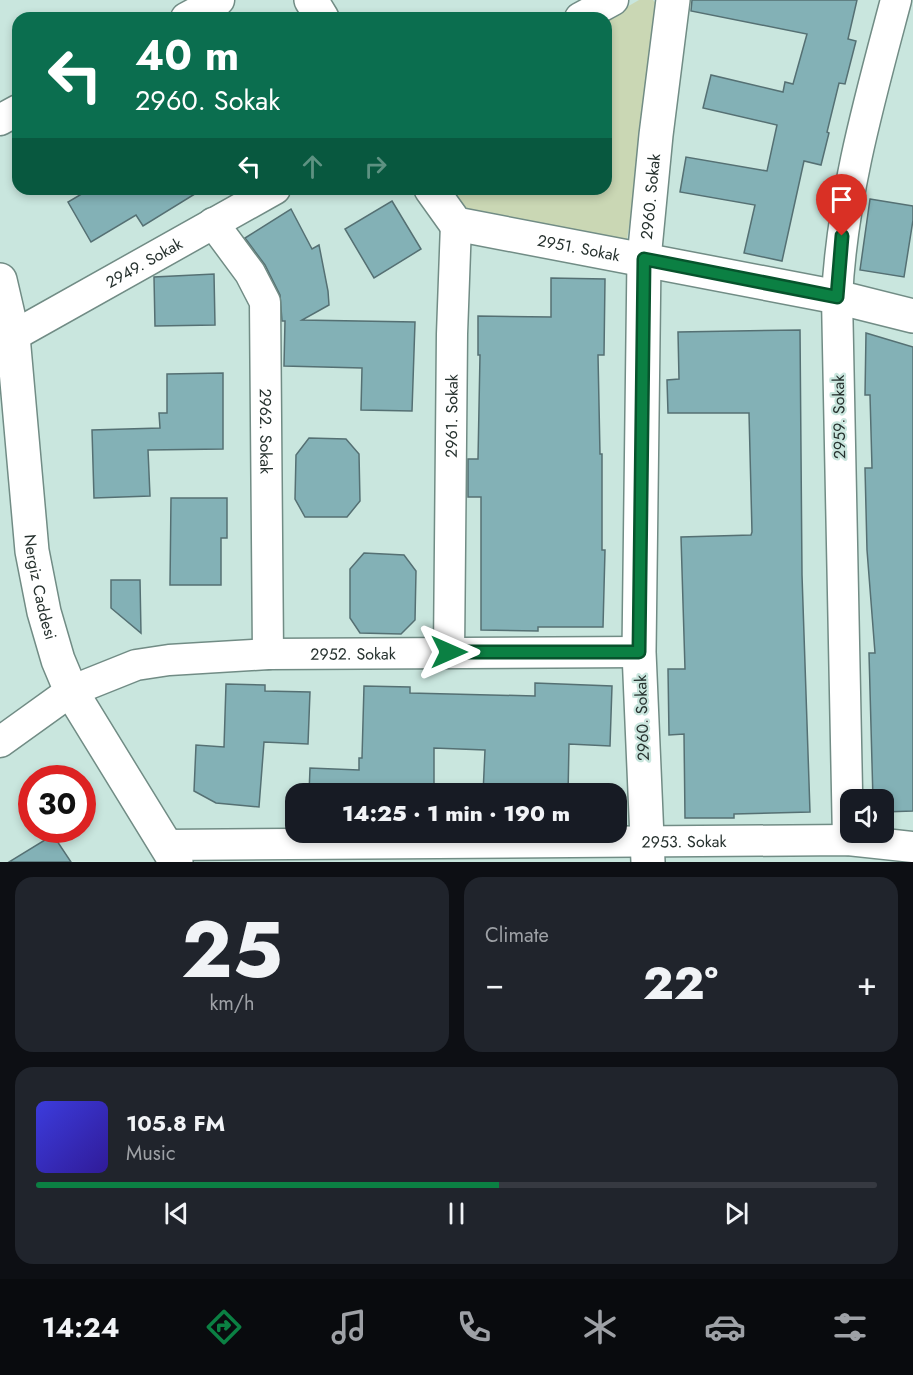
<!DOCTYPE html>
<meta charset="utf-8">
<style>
body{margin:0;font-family:Jost,sans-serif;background:#20242c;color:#f1f3f6;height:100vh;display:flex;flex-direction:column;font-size:22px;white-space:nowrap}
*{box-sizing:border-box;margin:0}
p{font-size:20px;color:#9ea1a6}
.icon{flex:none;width:33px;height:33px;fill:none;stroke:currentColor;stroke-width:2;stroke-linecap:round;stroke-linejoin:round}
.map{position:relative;height:862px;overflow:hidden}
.drawer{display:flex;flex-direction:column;gap:15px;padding:15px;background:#0d0f14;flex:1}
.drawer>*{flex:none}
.guide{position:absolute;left:12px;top:12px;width:600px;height:183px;border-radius:18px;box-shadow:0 3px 9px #0003;background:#0b6e4f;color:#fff;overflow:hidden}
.controls{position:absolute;left:840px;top:789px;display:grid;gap:12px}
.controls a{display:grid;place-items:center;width:54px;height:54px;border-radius:12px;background:#171b24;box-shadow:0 3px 9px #0003;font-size:30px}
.speed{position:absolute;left:18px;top:765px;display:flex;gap:12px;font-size:30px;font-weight:700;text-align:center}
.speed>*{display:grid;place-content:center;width:78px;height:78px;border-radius:50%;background:#171b24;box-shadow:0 3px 9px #0003;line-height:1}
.speed .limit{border:9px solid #d22;background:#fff;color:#111}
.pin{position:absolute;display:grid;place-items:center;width:51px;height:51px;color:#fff;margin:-62px -26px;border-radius:50% 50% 50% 0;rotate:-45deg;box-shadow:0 0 6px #0007}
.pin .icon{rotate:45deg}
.me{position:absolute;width:66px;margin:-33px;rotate:90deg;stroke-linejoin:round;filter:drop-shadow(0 0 4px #0008)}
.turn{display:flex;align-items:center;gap:21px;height:126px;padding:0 24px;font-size:27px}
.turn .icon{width:78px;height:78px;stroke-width:2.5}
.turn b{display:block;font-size:42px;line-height:51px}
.lanes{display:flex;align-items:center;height:57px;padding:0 24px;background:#0003;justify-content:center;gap:30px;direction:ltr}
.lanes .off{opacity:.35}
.big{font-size:45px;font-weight:800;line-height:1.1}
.drawer .tile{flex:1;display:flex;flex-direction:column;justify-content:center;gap:9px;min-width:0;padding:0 21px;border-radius:18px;background:#20242c}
.drawer .dial{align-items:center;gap:0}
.dial b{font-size:78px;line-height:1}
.song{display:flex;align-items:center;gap:18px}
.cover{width:72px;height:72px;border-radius:9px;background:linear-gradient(135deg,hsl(240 70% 55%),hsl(250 70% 35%))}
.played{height:6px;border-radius:3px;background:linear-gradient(90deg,#0b8043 55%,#363941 55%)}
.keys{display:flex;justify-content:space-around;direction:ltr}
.heat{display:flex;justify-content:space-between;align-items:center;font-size:33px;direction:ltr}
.drawer .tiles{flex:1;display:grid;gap:15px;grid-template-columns:1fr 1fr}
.tile:last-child{grid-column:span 2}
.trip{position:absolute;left:285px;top:783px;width:342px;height:60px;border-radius:18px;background:#171b24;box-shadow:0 3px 9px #0003;font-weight:800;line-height:60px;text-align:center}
.dock{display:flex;height:96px;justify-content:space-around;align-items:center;background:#090b0e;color:#9ea1a6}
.dock .icon{width:42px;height:42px}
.dock .selected{color:#0b8043}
.dock b{font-size:27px;color:#f1f3f6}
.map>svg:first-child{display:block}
.green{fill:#cad7b4}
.building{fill:#83b1b6;stroke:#557073;stroke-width:1.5}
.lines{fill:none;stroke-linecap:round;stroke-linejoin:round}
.minor-casing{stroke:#718c85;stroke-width:33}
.tertiary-casing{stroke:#718c85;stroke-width:36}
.minor{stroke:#fff;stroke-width:30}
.tertiary{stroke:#fff;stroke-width:33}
.route-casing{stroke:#07532c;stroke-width:15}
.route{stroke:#0b8043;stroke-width:10}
.labels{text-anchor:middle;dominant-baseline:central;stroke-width:4.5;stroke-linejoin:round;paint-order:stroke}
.street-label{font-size:16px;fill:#26312e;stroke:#c9e6de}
</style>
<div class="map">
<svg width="913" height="862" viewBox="0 0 913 862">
<rect width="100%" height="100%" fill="#c9e6de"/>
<!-- green -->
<path class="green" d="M 639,0 L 653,0 L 664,12 L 626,245 L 475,220 L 445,189 L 606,189 L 606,19 Z"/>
<!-- building -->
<g class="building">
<path d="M 692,0 L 857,0 L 848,39 L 856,41 L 845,84 L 839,83 L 827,132 L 829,133 L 821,165 L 804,161 L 782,261 L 744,253 L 755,205 L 680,192 L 686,157 L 767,171 L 777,125 L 703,108 L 711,75 L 783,92 L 785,82 L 793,84 L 807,34 L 691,11 Z"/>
<path d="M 90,189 L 203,189 L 143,226 L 136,215 L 91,242 L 68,202 Z"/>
<path d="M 870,199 L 913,206 L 913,220 L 904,277 L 860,270 Z"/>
<path d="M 392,201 L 421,249 L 374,278 L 345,229 Z"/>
<path d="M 291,209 L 312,249 L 319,245 L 328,291 L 329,305 L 302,320 L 415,322 L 412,411 L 361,410 L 362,368 L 284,366 L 285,321 L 282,321 L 280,295 L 265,265 L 245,238 Z"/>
<path d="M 214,274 L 215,325 L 155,326 L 154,277 Z"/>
<path d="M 551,278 L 605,279 L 604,355 L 598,355 L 600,454 L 602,454 L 602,550 L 605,550 L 603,627 L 538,627 L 538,631 L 481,630 L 481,497 L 468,497 L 468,459 L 478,459 L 480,355 L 478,355 L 478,316 L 551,317 Z"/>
<path d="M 800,330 L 802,575 L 810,812 L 734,814 L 734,818 L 685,818 L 684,734 L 669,735 L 668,669 L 685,669 L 681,537 L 751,535 L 752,532 L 749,413 L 668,413 L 667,380 L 679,379 L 678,332 Z"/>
<path d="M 866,333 L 913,347 L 913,811 L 884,812 L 884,800 L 873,800 L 869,653 L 875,653 L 867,550 L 865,468 L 872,468 L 870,395 L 865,395 Z"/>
<path d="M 223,373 L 223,449 L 148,450 L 150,496 L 94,498 L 92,430 L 160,428 L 159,413 L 167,413 L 167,374 Z"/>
<path d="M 309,438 L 346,439 L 359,454 L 360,501 L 347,517 L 305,517 L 295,499 L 296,455 Z"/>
<path d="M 171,498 L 227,498 L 227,538 L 221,538 L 221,585 L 170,585 Z"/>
<path d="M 364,553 L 404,555 L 416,571 L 415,620 L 401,634 L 360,633 L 350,618 L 350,569 Z"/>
<path d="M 111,580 L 140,580 L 141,633 L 111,608 Z"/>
<path d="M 535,683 L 612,686 L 610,746 L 569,744 L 568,794 L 483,794 L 485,750 L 434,748 L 434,794 L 309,794 L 310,768 L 359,770 L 359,758 L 362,758 L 364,686 L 410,687 L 410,693 L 535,696 Z"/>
<path d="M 226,684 L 265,685 L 265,691 L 310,692 L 308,744 L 264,742 L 259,807 L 216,803 L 194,791 L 196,745 L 224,747 Z"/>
<path d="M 53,835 L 71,862 L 9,862 Z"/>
</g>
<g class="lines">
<defs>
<g id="minor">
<path d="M 186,18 L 219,0"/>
<path d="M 580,18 L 613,0"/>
<path d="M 0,120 L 18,110"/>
<path id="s1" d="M 213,223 L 250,273 L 265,302 L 268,654"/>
<path id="s2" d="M 13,336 L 275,189"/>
<path id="s3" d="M 449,652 L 452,334 L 456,224"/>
<path id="s4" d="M 0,742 L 71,691 L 136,665 L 169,660 L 268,654 L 639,652"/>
<path d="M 848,840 L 837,297 C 842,196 870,98 896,0"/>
<path id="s5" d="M 165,845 L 848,840 L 913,847"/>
</g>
<g id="tertiary">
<path d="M 311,0 L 322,18"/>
<path id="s6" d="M 431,189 L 456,224 L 837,297 L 913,316"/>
<path id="s7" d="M 0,280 L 13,336 L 32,551 L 44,612 L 58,660 L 71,691 L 176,862"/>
<path id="s8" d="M 648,862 L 639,652 L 644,259 L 656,135 L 673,0"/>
</g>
</defs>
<!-- minor casing -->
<use href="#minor" class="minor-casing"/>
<!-- tertiary casing -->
<use href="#tertiary" class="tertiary-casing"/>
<!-- minor -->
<use href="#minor" class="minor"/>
<!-- tertiary -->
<use href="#tertiary" class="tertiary"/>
</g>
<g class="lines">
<defs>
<path id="route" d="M 449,652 L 639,652 L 644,259 L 837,297 L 842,236"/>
</defs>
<!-- route casing -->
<use href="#route" class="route-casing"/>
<!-- route -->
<use href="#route" class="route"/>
</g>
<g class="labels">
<!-- street labels -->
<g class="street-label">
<text stroke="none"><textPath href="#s8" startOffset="666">2960. Sokak</textPath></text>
<text stroke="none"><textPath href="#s6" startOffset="168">2951. Sokak</textPath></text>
<text stroke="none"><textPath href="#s2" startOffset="150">2949. Sokak</textPath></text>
<text stroke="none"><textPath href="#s3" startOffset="236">2961. Sokak</textPath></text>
<text transform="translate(839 417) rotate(-91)">2959. Sokak</text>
<text stroke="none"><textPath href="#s1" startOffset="224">2962. Sokak</textPath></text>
<text stroke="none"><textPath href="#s7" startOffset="310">Nergiz Caddesi</textPath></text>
<text stroke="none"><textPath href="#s4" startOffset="375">2952. Sokak</textPath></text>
<text transform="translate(642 718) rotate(-92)">2960. Sokak</text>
<text stroke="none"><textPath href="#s5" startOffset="519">2953. Sokak</textPath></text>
</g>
</g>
</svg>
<div class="controls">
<a><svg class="icon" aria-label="sound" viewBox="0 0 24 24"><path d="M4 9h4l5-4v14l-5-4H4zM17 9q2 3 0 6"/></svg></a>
</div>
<div class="speed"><div class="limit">30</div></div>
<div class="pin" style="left:842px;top:236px;background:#d93025"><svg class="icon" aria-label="arrive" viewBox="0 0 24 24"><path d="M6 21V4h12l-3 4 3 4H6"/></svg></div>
<svg class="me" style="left:449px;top:652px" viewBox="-20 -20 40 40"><path d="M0-17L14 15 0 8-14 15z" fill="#0b8043" stroke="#fff" stroke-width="4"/></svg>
<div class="trip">14:25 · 1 min · 190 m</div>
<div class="guide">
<div class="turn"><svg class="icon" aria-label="left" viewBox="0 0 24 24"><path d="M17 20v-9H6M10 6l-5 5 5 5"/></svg><div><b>40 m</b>2960. Sokak</div></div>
<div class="lanes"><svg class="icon" aria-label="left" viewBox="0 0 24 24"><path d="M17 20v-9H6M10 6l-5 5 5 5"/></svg><svg class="icon off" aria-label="ahead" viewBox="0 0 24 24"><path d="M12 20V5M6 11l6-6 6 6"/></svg><svg class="icon off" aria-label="right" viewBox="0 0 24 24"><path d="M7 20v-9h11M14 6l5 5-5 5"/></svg></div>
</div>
</div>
<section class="drawer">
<div class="tiles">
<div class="tile dial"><b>25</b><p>km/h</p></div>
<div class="tile"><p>Climate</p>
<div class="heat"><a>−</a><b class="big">22°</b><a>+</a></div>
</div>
<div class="tile">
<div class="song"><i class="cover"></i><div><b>105.8 FM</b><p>Music</p></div></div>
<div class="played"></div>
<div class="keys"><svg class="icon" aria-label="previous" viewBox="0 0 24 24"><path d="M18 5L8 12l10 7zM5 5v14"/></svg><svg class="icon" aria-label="pause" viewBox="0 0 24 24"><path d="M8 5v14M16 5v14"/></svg><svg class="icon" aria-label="next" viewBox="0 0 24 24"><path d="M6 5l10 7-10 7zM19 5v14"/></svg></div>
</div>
</div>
</section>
<nav class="dock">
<b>14:24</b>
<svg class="icon selected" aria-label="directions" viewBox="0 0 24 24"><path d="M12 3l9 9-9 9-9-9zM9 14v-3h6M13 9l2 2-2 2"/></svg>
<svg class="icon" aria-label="music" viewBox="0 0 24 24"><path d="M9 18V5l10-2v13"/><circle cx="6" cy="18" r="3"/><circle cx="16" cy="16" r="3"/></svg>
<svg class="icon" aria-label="phone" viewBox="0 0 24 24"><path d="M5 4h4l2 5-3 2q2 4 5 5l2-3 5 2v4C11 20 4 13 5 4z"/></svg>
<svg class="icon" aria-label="climate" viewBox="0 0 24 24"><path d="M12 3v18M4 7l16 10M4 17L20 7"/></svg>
<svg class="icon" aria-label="car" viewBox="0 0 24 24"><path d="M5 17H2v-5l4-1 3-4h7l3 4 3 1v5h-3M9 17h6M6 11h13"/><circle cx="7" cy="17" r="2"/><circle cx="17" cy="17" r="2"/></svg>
<svg class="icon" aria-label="filters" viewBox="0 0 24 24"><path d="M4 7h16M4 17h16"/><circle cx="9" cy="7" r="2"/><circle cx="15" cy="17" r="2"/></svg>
</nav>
